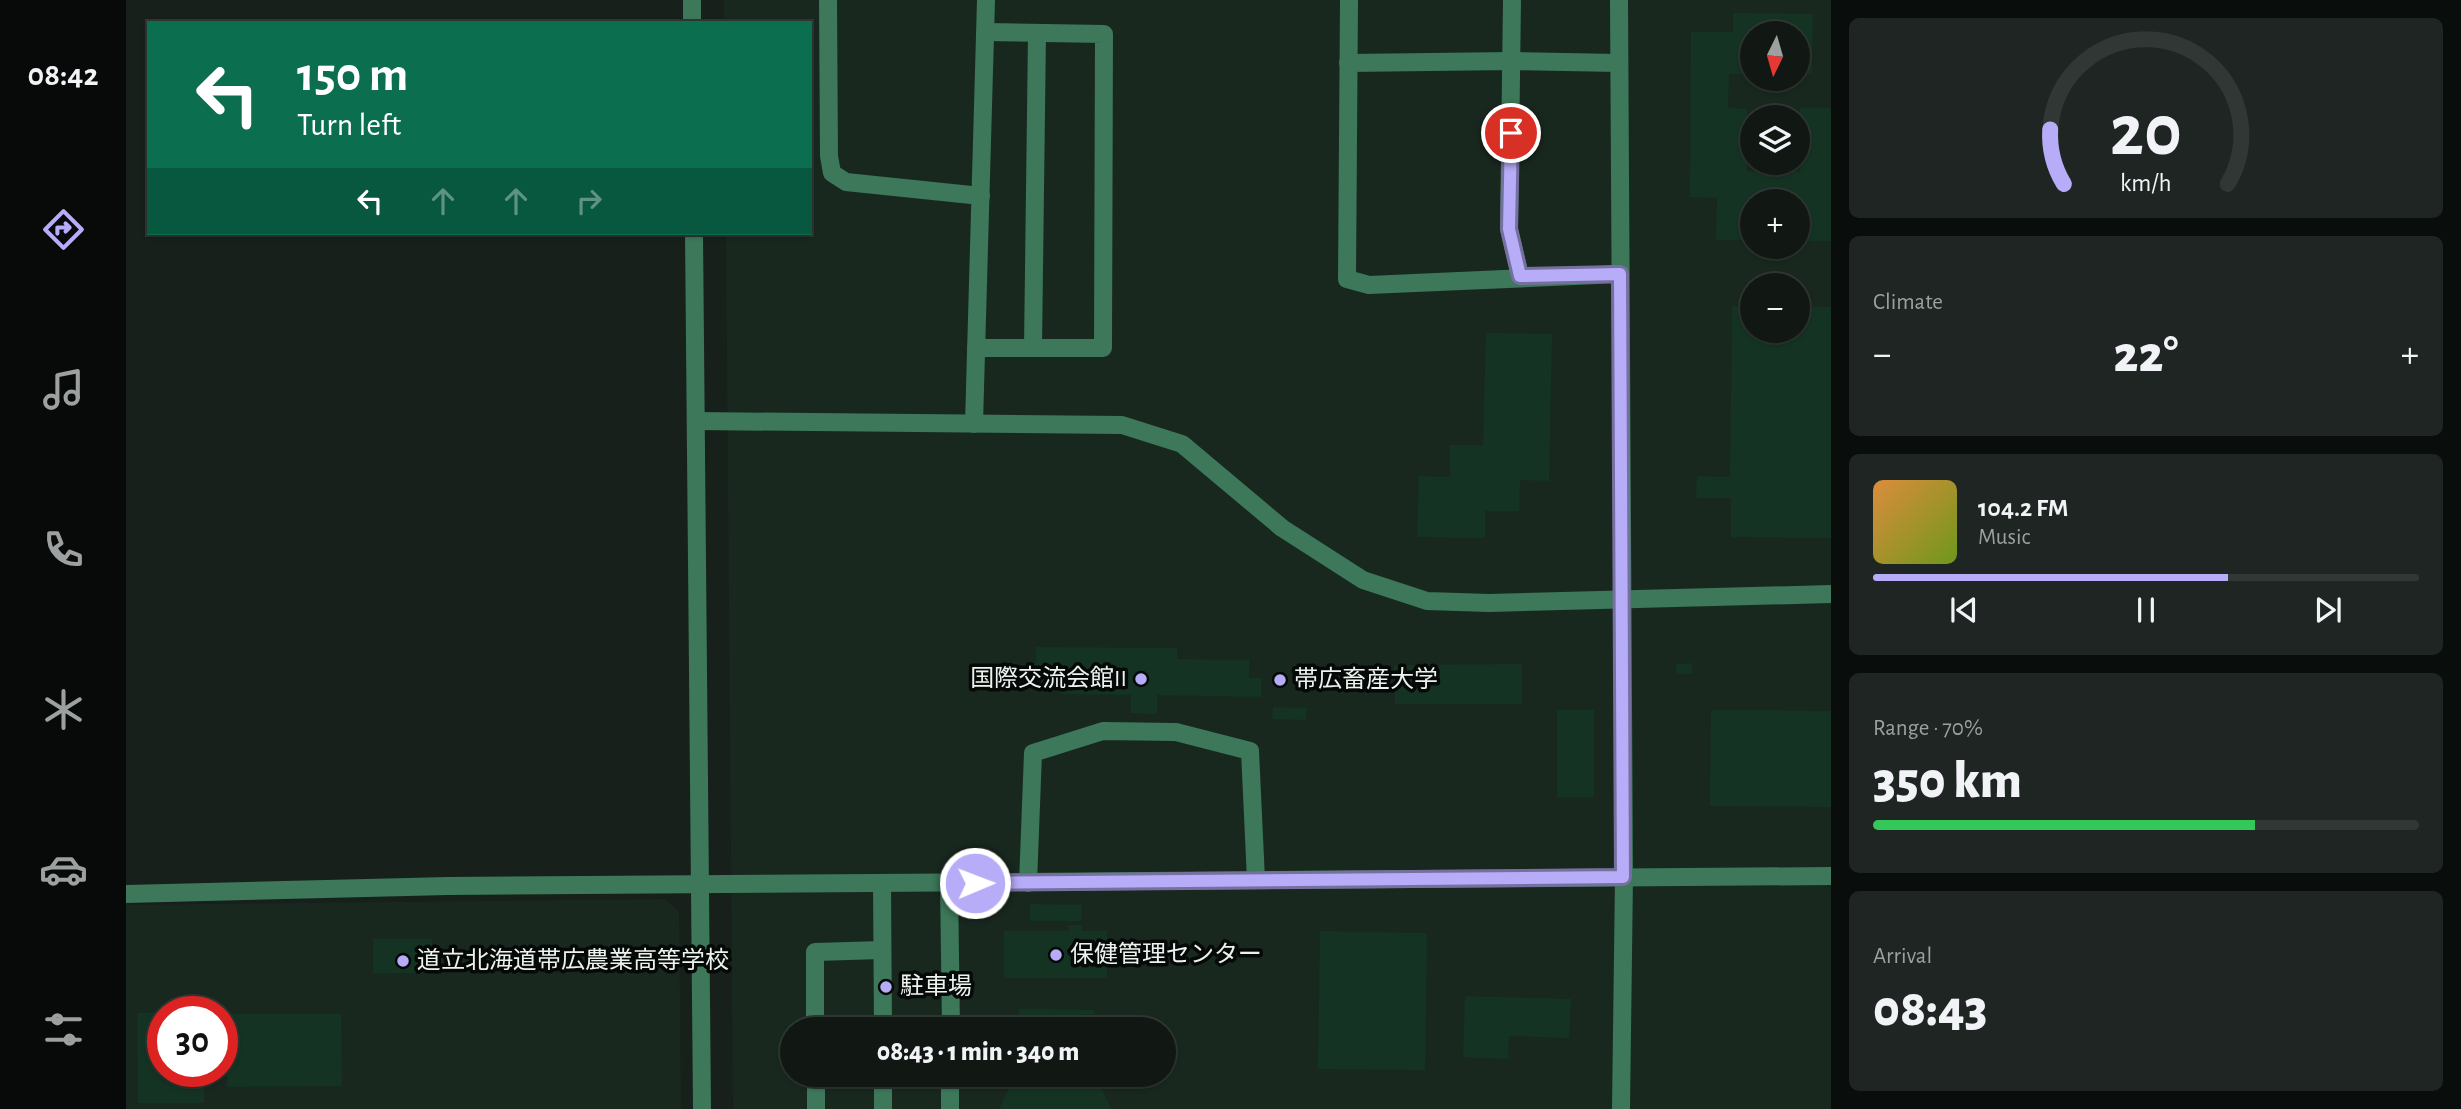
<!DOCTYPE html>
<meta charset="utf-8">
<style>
body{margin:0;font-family:"Alegreya Sans","Noto Sans JP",sans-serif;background:#1e2522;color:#f1f3f6;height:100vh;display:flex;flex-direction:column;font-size:26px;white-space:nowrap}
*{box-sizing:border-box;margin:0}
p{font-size:23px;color:#9ca0a0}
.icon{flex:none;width:38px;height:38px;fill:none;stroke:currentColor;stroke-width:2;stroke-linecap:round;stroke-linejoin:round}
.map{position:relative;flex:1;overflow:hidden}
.side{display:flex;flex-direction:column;gap:18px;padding:18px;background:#090d0b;width:630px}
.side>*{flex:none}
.banner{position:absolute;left:21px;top:21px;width:665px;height:214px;border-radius:0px;box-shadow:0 2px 5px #0004,0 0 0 2px #303734;background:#0b6e4f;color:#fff;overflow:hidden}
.needle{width:46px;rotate:185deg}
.controls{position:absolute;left:1614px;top:21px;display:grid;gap:14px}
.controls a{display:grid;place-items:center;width:70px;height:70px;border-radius:50%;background:#111814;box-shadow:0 2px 5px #0004,0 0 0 2px #303734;font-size:35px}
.speed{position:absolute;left:21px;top:996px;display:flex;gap:14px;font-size:35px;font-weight:700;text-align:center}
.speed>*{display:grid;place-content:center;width:91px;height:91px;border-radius:50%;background:#111814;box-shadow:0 2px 5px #0004,0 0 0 2px #303734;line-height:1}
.speed .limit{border:10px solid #d22;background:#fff;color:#111}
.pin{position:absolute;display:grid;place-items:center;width:60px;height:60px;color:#fff;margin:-30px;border:4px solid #fff;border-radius:50%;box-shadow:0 2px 7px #0007}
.me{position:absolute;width:77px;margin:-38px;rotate:89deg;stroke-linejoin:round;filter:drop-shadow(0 0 5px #0008)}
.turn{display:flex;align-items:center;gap:24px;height:147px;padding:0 35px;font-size:32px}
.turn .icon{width:91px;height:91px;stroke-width:2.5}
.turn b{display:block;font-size:49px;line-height:60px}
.lanes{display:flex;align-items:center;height:66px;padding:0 35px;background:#0003;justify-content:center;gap:35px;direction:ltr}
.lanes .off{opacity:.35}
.big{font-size:52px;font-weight:800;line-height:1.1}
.side .tile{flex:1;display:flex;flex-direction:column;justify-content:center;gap:10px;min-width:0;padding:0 24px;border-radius:10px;background:#1e2522}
.side .dial{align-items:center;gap:0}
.dial svg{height:182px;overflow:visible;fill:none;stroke:#303734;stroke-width:7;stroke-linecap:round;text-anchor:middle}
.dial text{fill:#f1f3f6;stroke:none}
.song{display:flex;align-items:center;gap:21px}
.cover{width:84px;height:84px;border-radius:10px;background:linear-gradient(135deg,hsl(30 70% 55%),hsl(80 70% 35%))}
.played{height:7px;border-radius:4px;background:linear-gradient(90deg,#b6acf8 65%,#303734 65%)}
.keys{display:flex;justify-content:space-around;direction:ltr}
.heat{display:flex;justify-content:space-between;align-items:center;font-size:38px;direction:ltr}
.charge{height:10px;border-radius:5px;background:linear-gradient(90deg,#34c759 70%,#303734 0)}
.trip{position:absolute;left:654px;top:1017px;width:396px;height:70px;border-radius:35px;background:#111814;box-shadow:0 2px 5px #0004,0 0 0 2px #303734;font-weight:800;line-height:70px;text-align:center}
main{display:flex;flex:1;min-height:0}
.dock{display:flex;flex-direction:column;width:126px;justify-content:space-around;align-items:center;background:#070a08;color:#9ca0a0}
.dock .icon{width:49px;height:49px}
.dock .current{color:#b6acf8}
.dock b{font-size:32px;color:#f1f3f6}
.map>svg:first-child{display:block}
.built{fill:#18281f;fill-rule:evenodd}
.building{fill:#143323}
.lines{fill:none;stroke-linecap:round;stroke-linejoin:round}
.minor{stroke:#3c7859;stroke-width:18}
.route-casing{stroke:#7670a1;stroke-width:18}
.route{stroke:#b6acf8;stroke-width:12}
.poi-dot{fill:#b6acf8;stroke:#050907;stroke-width:2.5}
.labels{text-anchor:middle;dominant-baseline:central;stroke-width:7;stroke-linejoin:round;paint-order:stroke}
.poi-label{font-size:24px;fill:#ecf3ef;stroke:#050907;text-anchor:start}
</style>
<main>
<nav class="dock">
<b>08:42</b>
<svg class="icon current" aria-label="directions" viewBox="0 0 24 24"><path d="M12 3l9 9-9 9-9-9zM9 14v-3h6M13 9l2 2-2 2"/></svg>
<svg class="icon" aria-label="music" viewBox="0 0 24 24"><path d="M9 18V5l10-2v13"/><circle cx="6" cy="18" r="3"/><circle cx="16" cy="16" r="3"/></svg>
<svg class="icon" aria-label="phone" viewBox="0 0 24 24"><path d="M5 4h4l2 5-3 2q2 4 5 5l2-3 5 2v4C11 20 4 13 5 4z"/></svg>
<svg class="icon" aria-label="climate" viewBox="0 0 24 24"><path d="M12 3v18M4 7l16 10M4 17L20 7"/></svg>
<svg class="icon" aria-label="car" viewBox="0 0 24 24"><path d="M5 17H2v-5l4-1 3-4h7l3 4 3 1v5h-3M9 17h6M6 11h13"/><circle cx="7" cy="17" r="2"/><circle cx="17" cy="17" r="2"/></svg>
<svg class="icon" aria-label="filters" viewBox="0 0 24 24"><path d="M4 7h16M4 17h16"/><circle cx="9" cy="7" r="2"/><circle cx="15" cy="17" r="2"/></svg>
</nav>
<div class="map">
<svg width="1705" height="1109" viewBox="0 0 1705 1109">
<rect width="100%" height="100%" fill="#17201b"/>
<!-- built -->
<g class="built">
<path d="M 598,0 L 1705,0 L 1705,1109 L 607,1109 L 600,233 L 684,233 L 684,23 L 598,23 ZM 1626,33 L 1671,33 L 1671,79 L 1626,79 ZM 1626,117 L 1671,117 L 1671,163 L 1626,163 ZM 1626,201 L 1671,201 L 1671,247 L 1626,247 ZM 1626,285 L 1671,285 L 1671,331 L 1626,331 ZM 667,1029 L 1038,1029 L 1038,1074 L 667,1074 Z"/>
<path d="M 539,899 L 553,911 L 555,1109 L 0,1109 L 0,905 ZM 37,1012 L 96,1012 L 96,1071 L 37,1071 Z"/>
</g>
<!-- building -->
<g class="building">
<path d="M 1607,13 L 1687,14 L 1686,74 L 1671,74 L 1671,33 L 1626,33 L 1626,74 L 1603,74 L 1602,108 L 1621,109 L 1621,171 L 1674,172 L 1674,108 L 1705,108 L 1705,241 L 1671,241 L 1671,201 L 1626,201 L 1626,240 L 1590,240 L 1591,198 L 1564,197 L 1565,32 L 1607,32 Z"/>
<path d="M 1606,306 L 1626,306 L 1626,331 L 1671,331 L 1671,306 L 1705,307 L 1705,538 L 1605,537 L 1605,498 L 1570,498 L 1571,476 L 1604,477 Z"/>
<path d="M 1360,333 L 1426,334 L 1423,481 L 1394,480 L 1393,511 L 1359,511 L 1359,538 L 1291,537 L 1293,476 L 1324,477 L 1324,445 L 1357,445 Z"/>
<path d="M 910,647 L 1051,648 L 1051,659 L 1123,660 L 1123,678 L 1135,678 L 1135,697 L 1031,695 L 1031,714 L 1005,713 L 1005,695 L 935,694 L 935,681 L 895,681 L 895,664 L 910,664 Z"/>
<path d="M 1566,663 L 1566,673 L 1551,674 L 1550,664 Z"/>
<path d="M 1396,664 L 1396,704 L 1269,704 L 1268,665 Z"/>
<path d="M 1147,707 L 1181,708 L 1180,720 L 1146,719 Z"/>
<rect x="1431" y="710" width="37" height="87"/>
<path d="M 1585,710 L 1705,711 L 1705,807 L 1584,806 Z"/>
<path d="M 904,904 L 956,905 L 955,921 L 904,921 Z"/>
<path d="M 942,925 L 956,925 L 956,931 L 981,931 L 981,978 L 878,978 L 878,931 L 943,931 Z"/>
<path d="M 1194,931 L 1301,933 L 1299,1070 L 1192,1069 Z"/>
<rect x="247" y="939" width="59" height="34"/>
<path d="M 1339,996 L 1445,999 L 1443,1038 L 1383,1036 L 1382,1059 L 1337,1057 Z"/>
<path d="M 893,1009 L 968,1010 L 967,1029 L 893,1029 Z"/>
<path d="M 37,1012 L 37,1071 L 78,1071 L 78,1103 L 12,1103 L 11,1013 Z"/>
<path d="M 101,1014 L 215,1014 L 216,1086 L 101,1087 Z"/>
<path d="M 890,1074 L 969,1074 L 985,1109 L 873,1109 Z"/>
</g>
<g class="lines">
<!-- minor -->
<g class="minor">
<path d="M 566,0 L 566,23"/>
<path d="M 702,0 L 703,156 L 706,173 L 720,182 L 855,196"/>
<path d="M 1223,0 L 1221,279 L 1243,285 L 1494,274"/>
<path d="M 1386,0 L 1383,229 L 1394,276"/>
<path d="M 1493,0 L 1498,877 L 1495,1109"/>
<path d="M 1222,63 L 1386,61 L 1493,63"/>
<path d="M 568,233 L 576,1109"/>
<path d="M 850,348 L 977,348 L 978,34 L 860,32"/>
<path d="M 907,348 L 911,33"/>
<path d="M 570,421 L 996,425 L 1056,444 L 1156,528 L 1237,580 L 1301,601 L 1363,603 L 1705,594"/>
<path d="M 848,424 L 860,0"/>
<path d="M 823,883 L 825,1029"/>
<path d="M 902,883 L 907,753 L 977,731 L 1050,732 L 1124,751 L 1130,880"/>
<path d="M 756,884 L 757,1029"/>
<path d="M 0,894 L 322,886 L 1705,876"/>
<path d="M 689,1029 L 689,952 L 756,950"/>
<path d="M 690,1074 L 690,1109"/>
<path d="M 757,1074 L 757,1109"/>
<path d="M 824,1109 L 824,1074"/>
</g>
</g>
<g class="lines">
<defs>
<path id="route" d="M 849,883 L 1497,877 L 1494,274 L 1394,276 L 1383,229 L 1385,133"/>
</defs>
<!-- route casing -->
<use href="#route" class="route-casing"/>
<!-- route -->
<use href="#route" class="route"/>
</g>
<!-- markers -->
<g class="poi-dot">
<circle cx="1015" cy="679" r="7"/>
<circle cx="1154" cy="680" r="7"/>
<circle cx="930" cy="955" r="7"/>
<circle cx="277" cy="961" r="7"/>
<circle cx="760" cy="987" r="7"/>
</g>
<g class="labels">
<!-- poi labels -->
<g class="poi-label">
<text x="1001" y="679" text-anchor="end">国際交流会館II</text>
<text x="1168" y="680">帯広畜産大学</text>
<text x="944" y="955">保健管理センター</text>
<text x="291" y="961">道立北海道帯広農業高等学校</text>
<text x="774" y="987">駐車場</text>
</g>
</g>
</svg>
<div class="controls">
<a><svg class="needle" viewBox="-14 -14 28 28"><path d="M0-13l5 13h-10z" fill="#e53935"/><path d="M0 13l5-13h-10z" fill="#9ca0a0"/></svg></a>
<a><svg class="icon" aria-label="layers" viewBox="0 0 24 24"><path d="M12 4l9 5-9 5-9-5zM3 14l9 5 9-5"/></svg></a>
<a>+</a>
<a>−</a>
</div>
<div class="speed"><div class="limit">30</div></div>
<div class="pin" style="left:1385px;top:133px;background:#d93025"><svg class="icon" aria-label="arrive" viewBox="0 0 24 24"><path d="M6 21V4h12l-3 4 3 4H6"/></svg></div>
<svg class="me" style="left:849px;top:883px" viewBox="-20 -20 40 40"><circle r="17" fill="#b6acf8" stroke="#fff" stroke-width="3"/><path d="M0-11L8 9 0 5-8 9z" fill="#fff"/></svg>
<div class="trip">08:43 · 1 min · 340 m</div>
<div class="banner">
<div class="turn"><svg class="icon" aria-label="left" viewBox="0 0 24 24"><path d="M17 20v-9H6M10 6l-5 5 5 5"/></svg><div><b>150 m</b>Turn left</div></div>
<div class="lanes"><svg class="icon" aria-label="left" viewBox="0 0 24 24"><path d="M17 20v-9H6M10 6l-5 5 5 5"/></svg><svg class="icon off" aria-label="ahead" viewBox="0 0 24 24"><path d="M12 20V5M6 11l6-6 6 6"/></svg><svg class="icon off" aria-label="ahead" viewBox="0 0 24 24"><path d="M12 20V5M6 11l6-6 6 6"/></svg><svg class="icon off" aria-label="right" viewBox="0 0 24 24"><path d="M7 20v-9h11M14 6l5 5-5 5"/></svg></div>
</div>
</div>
<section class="side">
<div class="tile dial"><svg viewBox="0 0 100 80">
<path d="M14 69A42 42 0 1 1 86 69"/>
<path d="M14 69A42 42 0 0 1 8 45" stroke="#b6acf8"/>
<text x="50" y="56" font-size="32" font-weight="700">20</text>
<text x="50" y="72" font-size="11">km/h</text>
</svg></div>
<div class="tile"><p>Climate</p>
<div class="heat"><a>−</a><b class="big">22°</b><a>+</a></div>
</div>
<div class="tile">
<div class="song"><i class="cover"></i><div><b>104.2 FM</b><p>Music</p></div></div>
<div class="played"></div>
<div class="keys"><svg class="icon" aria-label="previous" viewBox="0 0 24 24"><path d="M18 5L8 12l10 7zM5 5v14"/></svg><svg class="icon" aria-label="pause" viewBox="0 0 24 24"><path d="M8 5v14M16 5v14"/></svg><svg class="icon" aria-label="next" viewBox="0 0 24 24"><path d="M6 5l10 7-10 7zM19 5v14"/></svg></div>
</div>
<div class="tile"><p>Range · 70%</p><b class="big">350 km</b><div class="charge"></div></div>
<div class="tile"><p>Arrival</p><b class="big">08:43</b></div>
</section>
</main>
